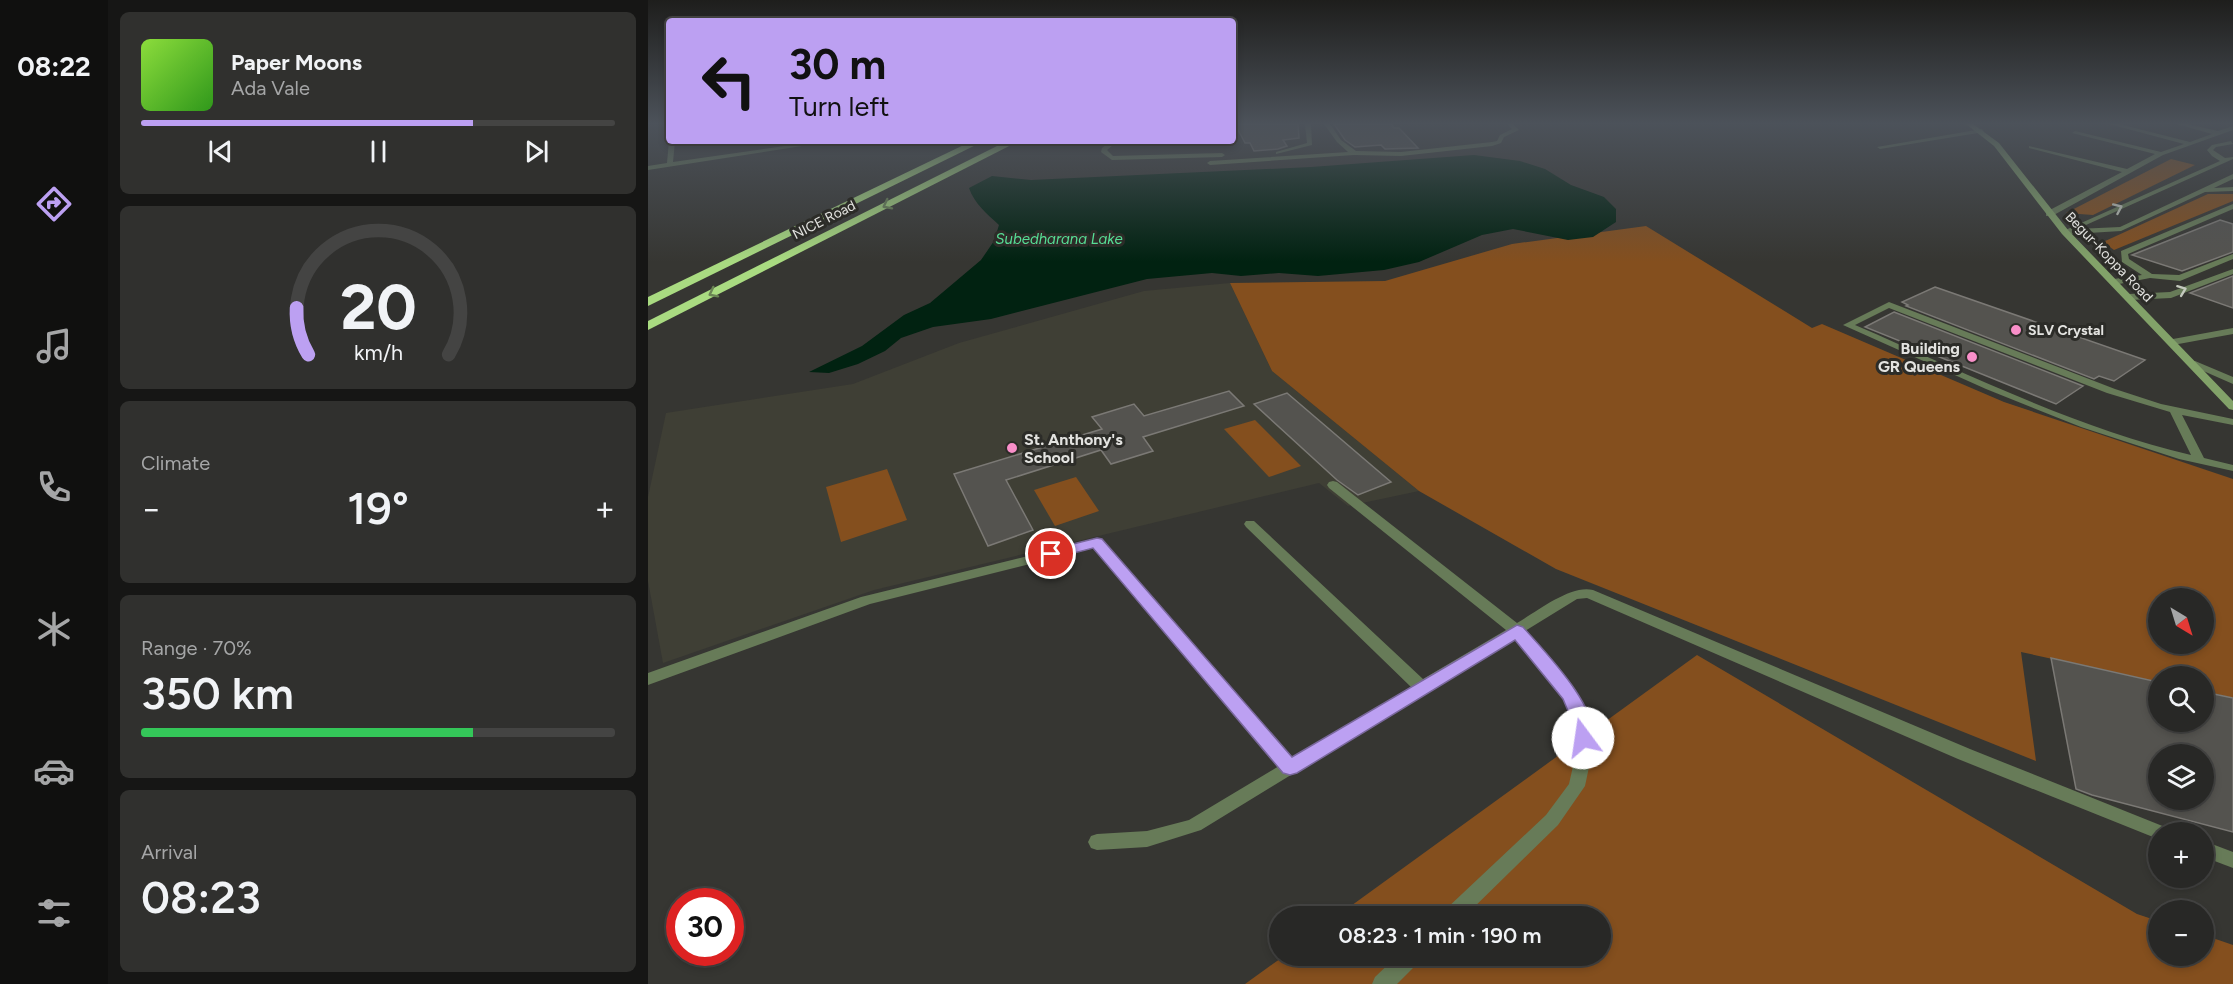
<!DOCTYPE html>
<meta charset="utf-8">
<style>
body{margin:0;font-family:Figtree,sans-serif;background:#30302e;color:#f1f3f6;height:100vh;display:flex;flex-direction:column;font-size:22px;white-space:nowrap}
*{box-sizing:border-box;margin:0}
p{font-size:20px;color:#a5a6a7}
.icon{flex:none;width:33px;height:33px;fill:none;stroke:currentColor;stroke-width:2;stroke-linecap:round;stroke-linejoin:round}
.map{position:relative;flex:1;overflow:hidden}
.details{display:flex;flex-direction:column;gap:12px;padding:12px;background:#161615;width:540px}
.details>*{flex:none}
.guide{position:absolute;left:18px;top:18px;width:570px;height:126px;border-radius:6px;box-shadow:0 3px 9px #0003,0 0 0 2px #444443;background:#bca0f2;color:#111;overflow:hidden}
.needle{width:39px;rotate:142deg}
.fabs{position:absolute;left:1500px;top:588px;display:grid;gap:12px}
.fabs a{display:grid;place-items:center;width:66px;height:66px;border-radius:50%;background:#282826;box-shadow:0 3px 9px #0003,0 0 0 2px #444443;font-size:30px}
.speed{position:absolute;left:18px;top:888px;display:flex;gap:12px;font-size:30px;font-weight:700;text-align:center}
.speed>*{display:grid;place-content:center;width:78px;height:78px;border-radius:50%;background:#282826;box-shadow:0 3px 9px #0003,0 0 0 2px #444443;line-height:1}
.speed .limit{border:9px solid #d22;background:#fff;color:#111}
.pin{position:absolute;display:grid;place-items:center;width:51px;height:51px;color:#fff;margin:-26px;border:3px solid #fff;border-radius:50%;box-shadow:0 2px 6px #0007}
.me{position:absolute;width:66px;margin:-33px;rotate:346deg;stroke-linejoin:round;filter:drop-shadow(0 0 4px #0008)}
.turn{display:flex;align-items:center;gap:21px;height:126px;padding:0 24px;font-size:27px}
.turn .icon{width:78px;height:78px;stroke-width:2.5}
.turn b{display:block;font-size:42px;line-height:51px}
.big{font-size:45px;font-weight:600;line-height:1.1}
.details .tile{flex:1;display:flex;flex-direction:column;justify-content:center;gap:9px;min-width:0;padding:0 21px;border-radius:9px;background:#30302e}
.details .dial{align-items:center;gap:0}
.dial svg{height:156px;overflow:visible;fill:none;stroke:#444443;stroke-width:7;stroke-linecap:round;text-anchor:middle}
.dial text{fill:#f1f3f6;stroke:none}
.song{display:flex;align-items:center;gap:18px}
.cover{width:72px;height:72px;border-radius:9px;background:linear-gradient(135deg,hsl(90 70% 55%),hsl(110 70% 35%))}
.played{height:6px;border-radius:3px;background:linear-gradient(90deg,#bca0f2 70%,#444443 70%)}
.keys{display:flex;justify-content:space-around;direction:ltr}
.heat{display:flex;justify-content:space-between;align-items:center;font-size:33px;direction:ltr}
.charge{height:9px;border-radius:4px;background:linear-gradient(90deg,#34c759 70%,#444443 0)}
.trip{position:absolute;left:621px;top:906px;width:342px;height:60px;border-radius:30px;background:#282826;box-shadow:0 3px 9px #0003,0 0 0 2px #444443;font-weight:600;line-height:60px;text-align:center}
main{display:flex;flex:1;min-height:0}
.dock{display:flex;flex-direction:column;width:108px;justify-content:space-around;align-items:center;background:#10100f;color:#a5a6a7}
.dock .icon{width:42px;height:42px}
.dock .current{color:#bca0f2}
.dock b{font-size:27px;color:#f1f3f6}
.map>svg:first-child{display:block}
.built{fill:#3f3f35}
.green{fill:#844f1e;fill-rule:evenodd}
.water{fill:#012211}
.building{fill:#54534f;stroke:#7b7975;stroke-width:1.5;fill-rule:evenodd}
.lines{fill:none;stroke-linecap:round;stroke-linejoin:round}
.service{fill:#677b58;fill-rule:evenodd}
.minor{fill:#677b58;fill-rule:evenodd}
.tertiary{fill:#677b58;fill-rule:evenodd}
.secondary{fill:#82a269;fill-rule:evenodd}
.motorway{fill:#a9db81;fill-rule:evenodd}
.oneway{stroke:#6a8454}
.oneway2{stroke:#c4c9be}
.route{fill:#bca0f2;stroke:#7a689d;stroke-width:1.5}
.poi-dot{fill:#f98fc9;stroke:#2c2c28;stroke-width:2}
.labels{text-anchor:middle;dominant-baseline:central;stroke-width:6;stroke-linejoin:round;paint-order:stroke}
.far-street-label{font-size:14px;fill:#e3e3e0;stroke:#2c2c28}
.far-poi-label{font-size:14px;font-weight:bold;fill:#e3e3e0;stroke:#2c2c28;text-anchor:start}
.far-water-label{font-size:15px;font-style:italic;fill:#57df96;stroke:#2c2c28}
.poi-label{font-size:16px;font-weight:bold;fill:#e3e3e0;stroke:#2c2c28;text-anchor:end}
</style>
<main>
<nav class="dock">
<b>08:22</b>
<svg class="icon current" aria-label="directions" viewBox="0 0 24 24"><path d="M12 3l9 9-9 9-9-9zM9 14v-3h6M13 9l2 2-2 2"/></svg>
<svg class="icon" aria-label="music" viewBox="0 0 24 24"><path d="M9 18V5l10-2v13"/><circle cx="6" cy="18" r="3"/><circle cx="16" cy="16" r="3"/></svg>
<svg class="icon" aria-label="phone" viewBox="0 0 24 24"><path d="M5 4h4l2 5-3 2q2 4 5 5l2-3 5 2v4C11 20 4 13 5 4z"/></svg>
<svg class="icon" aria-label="climate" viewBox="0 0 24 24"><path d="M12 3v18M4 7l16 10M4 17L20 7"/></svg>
<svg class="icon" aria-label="car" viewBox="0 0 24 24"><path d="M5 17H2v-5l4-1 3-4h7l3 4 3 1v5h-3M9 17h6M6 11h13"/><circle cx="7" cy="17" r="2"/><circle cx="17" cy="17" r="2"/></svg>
<svg class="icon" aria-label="filters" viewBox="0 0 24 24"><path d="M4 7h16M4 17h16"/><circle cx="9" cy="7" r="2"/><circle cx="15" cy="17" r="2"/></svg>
</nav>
<section class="details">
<div class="tile">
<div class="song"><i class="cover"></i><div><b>Paper Moons</b><p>Ada Vale</p></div></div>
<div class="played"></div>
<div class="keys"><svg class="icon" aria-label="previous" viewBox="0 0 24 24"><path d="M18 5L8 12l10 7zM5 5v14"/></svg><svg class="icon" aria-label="pause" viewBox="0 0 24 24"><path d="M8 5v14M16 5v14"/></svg><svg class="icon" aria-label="next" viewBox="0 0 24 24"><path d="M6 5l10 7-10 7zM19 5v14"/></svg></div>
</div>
<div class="tile dial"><svg viewBox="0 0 100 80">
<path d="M14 69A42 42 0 1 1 86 69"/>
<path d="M14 69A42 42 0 0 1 8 45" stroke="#bca0f2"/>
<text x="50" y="56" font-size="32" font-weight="700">20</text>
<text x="50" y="72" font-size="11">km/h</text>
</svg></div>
<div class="tile"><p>Climate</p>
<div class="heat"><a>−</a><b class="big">19°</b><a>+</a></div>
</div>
<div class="tile"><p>Range · 70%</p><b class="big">350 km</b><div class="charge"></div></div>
<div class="tile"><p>Arrival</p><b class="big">08:23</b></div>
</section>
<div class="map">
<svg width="1585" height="984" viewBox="0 0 1585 984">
<rect width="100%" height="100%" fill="#363632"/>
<!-- built -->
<path class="built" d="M 582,283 L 624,371 L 771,491 L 700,506 L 671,483 L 226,590 L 15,663 L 0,581 L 0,497 L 18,413 L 205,384 L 311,343 L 496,291 Z"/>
<!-- green -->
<g class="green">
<path d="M 1523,159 L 1547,165 L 1445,215 L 1418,213 Z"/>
<path d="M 1560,194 L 1585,194 L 1585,201 L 1466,250 L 1455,242 Z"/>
<path d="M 998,226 L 1164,328 L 1174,324 L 1356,402 L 1585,479 L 1585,698 L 1556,691 L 1556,676 L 1510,676 L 1510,682 L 1373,652 L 1388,761 L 908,569 L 771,491 L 624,371 L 582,283 L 737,281 L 864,244 ZM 1510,598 L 1556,598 L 1556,644 L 1510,644 Z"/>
<path d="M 607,420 L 653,466 L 621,477 L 576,429 Z"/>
<path d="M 239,469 L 259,520 L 193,542 L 178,487 Z"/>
<path d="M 428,477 L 451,511 L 407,526 L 386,490 Z"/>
<path d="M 1049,655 L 1489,914 L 1510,921 L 1510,956 L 1556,956 L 1556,935 L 1585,945 L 1585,984 L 597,984 L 636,956 L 952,956 L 952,916 L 689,916 Z"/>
</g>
<!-- water -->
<path class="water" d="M 826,155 L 872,161 L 897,169 L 923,185 L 956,197 L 968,209 L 968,222 L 945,237 L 920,240 L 865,229 L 834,235 L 771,262 L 736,270 L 670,276 L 631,273 L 593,276 L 564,273 L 499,279 L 343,319 L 285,327 L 253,338 L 237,351 L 210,364 L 181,373 L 161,372 L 214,346 L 256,315 L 282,303 L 333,260 L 346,241 L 351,225 C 339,214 326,203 321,188 L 344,176 L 383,180 L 663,167 Z"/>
<!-- building -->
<g class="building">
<path d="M 587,124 L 650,124 L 651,138 L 635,140 L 639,146 L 630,149 L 606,151 L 602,143 L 597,143 Z"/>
<path d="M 686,124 L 743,124 L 746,128 L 751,128 L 770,148 L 737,149 L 733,145 L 707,147 L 697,140 Z"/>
<path d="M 1572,220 L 1585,224 L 1585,252 L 1534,271 L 1484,255 Z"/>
<path d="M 1585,276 L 1585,308 L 1542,293 Z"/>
<path d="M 1287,287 L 1497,360 L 1466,381 L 1451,376 L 1446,379 L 1258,306 L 1260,305 L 1254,302 Z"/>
<path d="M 1246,312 L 1435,386 L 1408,404 L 1217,327 Z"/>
<path d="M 581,391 L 596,406 L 495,437 L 505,451 L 463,464 L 453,450 L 358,480 L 385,530 L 340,546 L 306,474 L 454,429 L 444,417 L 486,404 L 496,416 Z"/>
<path d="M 639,393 L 743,482 L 710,495 L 689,480 L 606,404 Z"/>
<path d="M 1403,658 L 1510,682 L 1510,722 L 1556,722 L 1556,692 L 1585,698 L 1585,832 L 1444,795 L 1428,789 ZM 1510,754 L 1556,754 L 1556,800 L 1510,800 Z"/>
</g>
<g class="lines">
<!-- service -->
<path class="service" d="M 1334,129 L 1336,132 L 1232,149 L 1229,147 Z"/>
<!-- minor -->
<g class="minor">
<path d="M 657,124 L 663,124 L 664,145 L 628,154 L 628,152 L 659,143 Z"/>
<path d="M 676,124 L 682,124 L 693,140 L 708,151 L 753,152 L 844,142 L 849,141 L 852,135 L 864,129 L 859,124 L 865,124 L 871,130 L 856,137 L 853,143 L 844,146 L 753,156 L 706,155 L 562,165 L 559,163 L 562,161 L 700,152 L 689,142 Z"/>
<path d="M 1461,124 L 1471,124 L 1542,142 L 1564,134 L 1529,124 L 1539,124 L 1570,131 L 1585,126 L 1585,130 L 1515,155 L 1404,216 L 1398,216 L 1398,212 L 1474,172 L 1381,148 L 1381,146 L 1479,169 L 1507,154 L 1424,133 L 1427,131 L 1513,152 L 1536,144 Z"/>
<path d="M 21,141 L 27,141 L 25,162 L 171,141 L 186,141 L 0,170 L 0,166 L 19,163 Z"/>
<path d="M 463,141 L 470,141 L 459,150 L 465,156 L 574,153 L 577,155 L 574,157 L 464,160 L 453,152 L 454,148 Z"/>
<path d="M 1583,141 L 1585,144 L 1568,147 L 1565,150 L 1577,158 L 1585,157 L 1585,159 L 1429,229 L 1472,227 L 1585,174 L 1585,179 L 1566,188 L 1585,187 L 1585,191 L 1557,192 L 1473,231 L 1424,234 L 1413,232 L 1572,161 L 1564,156 L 1559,150 L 1564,145 Z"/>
<path d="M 1585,204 L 1585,209 L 1480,254 L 1481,259 L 1504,274 L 1531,275 L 1585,254 L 1585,259 L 1532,281 L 1502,278 L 1466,285 L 1462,282 L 1466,279 L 1494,275 L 1474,262 L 1473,251 Z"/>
<path d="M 1585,269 L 1585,274 L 1523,298 L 1481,300 L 1477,297 L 1481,294 L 1522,292 Z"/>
<path d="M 1241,302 L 1467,389 L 1513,404 L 1585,419 L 1585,425 L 1534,415 L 1556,458 L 1585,465 L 1585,471 L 1531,459 L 1433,427 L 1338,389 L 1195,325 ZM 1241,308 L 1459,393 L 1522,412 L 1543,455 C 1428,428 1316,372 1207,325 Z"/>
<path d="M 1585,328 L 1585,334 L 1525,345 L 1520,342 L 1525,339 Z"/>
<path d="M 685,481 L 689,482 L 869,623 C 888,612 923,584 945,590 L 1322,749 L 1517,827 L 1520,832 L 1510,832 L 1510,840 L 1505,837 L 1310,759 L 939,598 L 929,599 L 877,631 L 927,692 L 942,723 L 944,753 L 937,786 L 910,825 L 817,916 L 794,916 L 797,910 L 898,815 L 921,784 L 928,753 L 926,723 L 916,699 L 867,638 L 553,830 L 499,847 L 449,850 L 443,848 L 440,842 L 443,836 L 449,834 L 499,831 L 541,820 L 631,766 L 446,548 L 222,604 L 0,685 L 0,673 L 213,597 L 449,539 L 454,540 L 644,758 L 763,687 L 598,527 L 596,524 L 598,521 L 606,521 L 775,679 L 858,630 L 681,488 L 679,485 L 681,482 Z"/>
<path d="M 1556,841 L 1585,852 L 1585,868 L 1556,857 Z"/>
<path d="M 749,956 L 773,956 L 770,963 L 749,984 L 724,984 L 727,977 Z"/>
</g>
<!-- tertiary -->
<path class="tertiary" d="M 1547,361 L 1585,377 L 1585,384 L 1544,366 L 1544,362 Z"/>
<!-- secondary -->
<path class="secondary" d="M 1318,124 L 1325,124 L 1351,143 L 1420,230 L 1585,401 L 1585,410 L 1581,409 L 1414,234 L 1346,146 Z"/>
<!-- motorway -->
<g class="motorway">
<path d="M 324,141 L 336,141 L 0,306 L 0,297 Z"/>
<path d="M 359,141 L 371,141 L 0,330 L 0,321 Z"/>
</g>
</g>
<!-- one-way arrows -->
<defs><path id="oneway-chevron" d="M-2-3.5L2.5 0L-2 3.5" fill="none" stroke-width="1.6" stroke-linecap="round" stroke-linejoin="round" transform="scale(1.5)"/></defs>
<g class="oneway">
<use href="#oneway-chevron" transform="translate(239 205) rotate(153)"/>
<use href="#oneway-chevron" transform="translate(65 293) rotate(153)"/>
</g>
<g class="oneway2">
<use href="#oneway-chevron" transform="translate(1470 208) rotate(-24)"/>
<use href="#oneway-chevron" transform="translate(1534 290) rotate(-21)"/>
</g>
<!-- sky -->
<linearGradient id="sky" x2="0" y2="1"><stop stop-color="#1e1e1c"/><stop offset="0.47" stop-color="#4c525a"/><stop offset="1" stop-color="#4c525a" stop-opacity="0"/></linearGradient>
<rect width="1585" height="262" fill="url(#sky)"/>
<!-- route -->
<path class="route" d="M 449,538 L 454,539 L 644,757 L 869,625 L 875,627 C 894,649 958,713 942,743 L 935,746 L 929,743 L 925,723 L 915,699 L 867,640 L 649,773 L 642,775 L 635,773 L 445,548 L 403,559 L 395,554 L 397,551 Z"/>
<!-- markers -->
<g class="poi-dot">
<circle cx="1368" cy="330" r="6"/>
<circle cx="1324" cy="357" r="6"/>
<circle cx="364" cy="448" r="6"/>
</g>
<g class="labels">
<!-- far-street labels -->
<g class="far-street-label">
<text transform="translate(176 220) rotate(-27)">NICE Road</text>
<text transform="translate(1461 257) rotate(46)">Begur-Koppa Road</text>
</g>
<!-- far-poi labels -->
<g class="far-poi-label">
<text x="1380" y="330">SLV Crystal</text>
</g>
<!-- far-water labels -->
<g class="far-water-label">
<text x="411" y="239">Subedharana Lake</text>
</g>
<!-- poi labels -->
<g class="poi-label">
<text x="1312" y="348">Building<tspan x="1312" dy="18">GR Queens</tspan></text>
<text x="376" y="439" text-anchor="start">St. Anthony's<tspan x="376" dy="18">School</tspan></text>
</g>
</g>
</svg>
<div class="fabs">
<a><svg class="needle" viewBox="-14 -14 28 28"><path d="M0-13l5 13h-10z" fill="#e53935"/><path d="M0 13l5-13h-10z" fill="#a5a6a7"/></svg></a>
<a><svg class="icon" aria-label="search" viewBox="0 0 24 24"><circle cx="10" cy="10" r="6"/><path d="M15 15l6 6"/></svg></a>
<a><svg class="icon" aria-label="layers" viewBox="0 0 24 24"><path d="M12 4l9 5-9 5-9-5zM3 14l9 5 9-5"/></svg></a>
<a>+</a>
<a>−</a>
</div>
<div class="speed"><div class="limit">30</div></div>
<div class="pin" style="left:403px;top:554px;background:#d93025"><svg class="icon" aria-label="arrive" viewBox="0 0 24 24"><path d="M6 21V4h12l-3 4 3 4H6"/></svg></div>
<svg class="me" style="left:935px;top:738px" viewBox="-20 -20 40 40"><circle r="19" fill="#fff"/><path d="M0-13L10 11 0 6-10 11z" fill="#bca0f2"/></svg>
<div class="trip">08:23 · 1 min · 190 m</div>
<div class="guide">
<div class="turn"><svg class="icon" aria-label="left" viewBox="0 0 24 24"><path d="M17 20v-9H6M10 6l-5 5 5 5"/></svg><div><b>30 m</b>Turn left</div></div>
</div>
</div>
</main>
